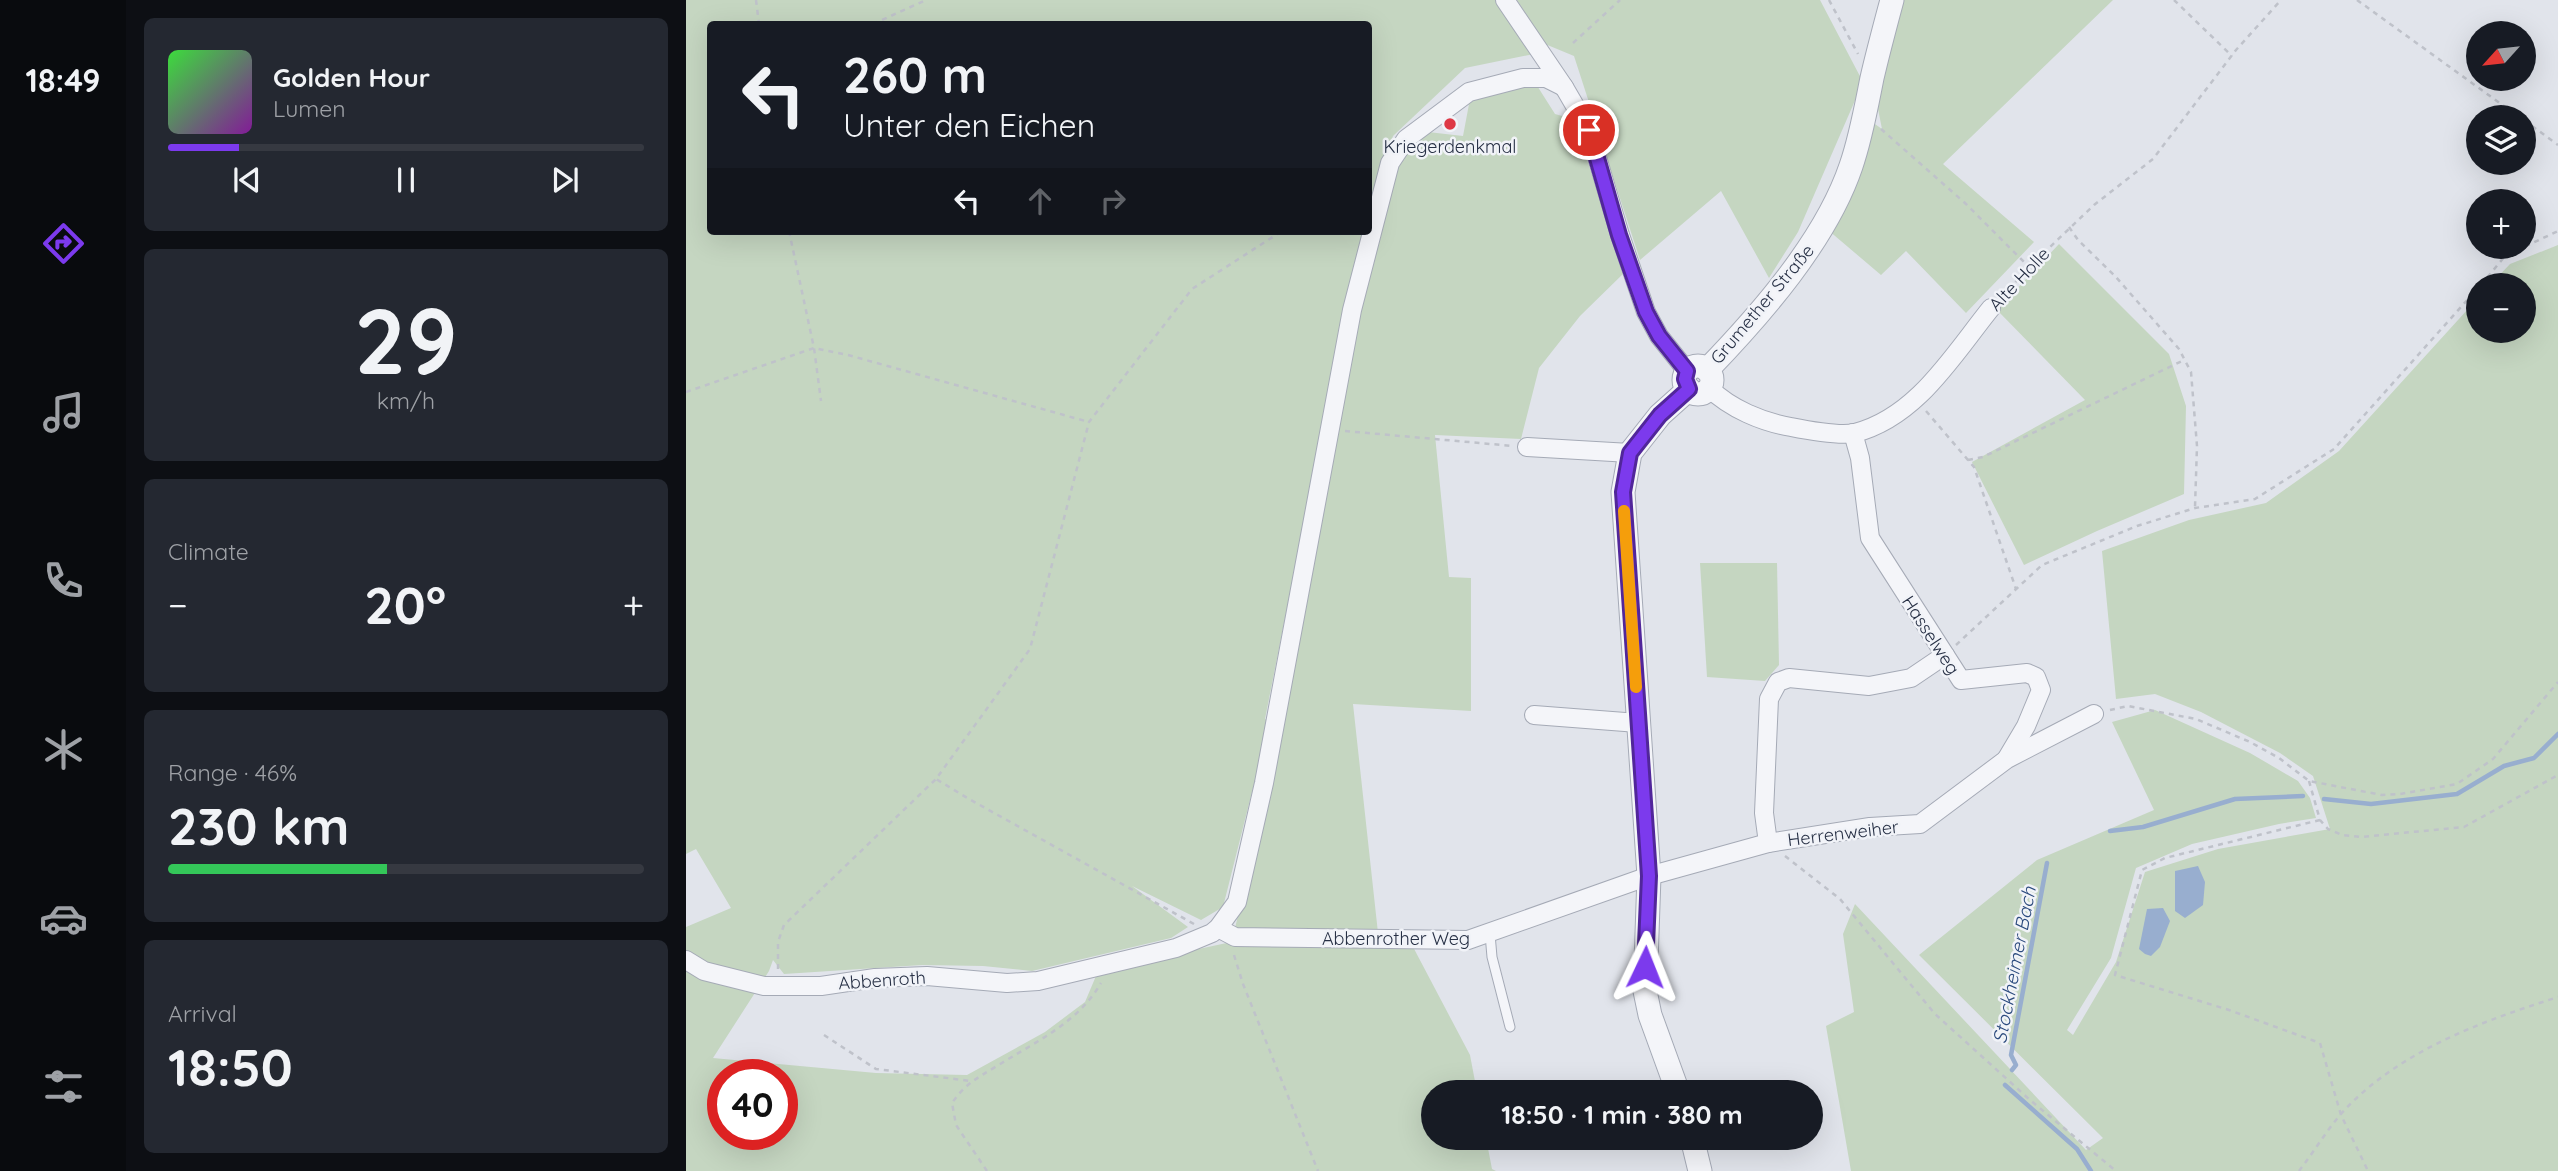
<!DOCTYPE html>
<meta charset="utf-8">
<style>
body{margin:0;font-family:Quicksand,sans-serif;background:#242831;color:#f1f3f6;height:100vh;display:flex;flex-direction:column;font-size:26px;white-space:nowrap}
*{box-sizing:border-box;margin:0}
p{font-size:23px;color:#9ea1a6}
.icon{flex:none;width:38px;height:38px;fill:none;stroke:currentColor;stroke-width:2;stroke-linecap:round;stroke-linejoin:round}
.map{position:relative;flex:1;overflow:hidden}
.panel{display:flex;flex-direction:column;gap:18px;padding:18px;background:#0d0f14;width:560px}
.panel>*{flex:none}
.banner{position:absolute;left:21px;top:21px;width:665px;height:214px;border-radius:7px;box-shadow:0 7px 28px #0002;background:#171b24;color:#f1f3f6;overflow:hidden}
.needle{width:46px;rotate:243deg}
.tools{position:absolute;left:1780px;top:21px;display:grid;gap:14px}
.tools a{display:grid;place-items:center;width:70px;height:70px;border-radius:50%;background:#171b24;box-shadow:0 7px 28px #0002;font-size:35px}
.speed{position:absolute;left:21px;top:1059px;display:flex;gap:14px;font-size:35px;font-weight:700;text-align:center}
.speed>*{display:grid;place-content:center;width:91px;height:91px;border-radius:50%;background:#171b24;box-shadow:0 7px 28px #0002;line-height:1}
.speed .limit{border:10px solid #d22;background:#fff;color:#111}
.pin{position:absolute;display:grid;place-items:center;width:60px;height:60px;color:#fff;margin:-30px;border:4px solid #fff;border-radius:50%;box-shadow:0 2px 7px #0007}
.me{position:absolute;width:77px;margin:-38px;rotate:2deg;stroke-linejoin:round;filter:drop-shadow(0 0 5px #0008)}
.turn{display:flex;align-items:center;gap:24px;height:147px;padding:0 21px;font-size:32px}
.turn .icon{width:91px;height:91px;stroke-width:2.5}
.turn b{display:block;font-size:49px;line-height:60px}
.lanes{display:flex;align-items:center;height:66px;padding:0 21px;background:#0003;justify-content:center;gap:35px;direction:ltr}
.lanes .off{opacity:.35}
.big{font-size:52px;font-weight:700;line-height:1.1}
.panel .card{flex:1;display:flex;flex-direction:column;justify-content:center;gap:10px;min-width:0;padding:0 24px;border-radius:10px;background:#242831}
.panel .dial{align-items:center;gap:0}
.dial b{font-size:91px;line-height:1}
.song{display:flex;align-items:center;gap:21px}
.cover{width:84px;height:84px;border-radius:10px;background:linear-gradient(135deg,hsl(120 70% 55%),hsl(290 70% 35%))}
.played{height:7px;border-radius:4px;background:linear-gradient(90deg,#7c3aed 15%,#363941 15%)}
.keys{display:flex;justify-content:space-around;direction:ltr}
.heat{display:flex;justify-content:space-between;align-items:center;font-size:38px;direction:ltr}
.charge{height:10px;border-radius:5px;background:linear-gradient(90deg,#34c759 46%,#363941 0)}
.trip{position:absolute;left:735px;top:1080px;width:402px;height:70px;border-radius:35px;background:#171b24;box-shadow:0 7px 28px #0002;font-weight:700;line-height:70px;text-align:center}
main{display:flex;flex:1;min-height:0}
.tabs{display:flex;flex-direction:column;width:126px;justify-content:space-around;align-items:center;background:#090b0e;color:#9ea1a6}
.tabs .icon{width:49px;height:49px}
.tabs .active{color:#7c3aed}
.tabs b{font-size:32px;color:#f1f3f6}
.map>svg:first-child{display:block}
.green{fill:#c5d6c1;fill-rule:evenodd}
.water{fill:#98aecf}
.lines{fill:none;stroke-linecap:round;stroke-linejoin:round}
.stream{stroke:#98aecf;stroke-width:4.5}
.service-casing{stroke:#a5aab6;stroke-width:11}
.minor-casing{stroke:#a5aab6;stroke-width:20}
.tertiary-casing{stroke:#a5aab6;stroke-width:25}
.path{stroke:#bfc2ca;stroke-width:2.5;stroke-dasharray:5 5;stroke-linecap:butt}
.service{stroke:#f4f5f9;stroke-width:9}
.minor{stroke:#f4f5f9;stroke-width:18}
.tertiary{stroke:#f4f5f9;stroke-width:23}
.route-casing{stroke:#51269a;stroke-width:18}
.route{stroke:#7c3aed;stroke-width:12}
.slow{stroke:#f59e0b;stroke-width:12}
.poi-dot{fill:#de3845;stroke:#f1f3f8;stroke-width:2.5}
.labels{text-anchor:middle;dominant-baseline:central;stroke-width:5;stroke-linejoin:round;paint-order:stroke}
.poi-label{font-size:18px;fill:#273045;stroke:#f1f3f8}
.street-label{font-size:18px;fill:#273045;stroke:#f1f3f8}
.water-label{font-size:19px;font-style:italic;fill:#2c4b7e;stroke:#f1f3f8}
</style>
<main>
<nav class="tabs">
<b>18:49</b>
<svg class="icon active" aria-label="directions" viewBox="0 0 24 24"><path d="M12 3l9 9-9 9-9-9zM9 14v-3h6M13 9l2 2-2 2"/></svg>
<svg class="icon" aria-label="music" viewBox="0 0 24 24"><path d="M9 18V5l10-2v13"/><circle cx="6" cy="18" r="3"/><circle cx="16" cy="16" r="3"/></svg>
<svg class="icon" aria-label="phone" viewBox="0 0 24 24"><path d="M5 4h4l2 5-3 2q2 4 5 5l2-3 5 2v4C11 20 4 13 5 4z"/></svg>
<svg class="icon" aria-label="climate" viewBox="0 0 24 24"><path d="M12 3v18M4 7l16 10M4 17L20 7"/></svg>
<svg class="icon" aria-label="car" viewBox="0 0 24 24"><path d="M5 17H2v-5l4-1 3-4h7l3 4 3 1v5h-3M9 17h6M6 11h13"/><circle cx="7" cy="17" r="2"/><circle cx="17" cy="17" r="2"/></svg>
<svg class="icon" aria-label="filters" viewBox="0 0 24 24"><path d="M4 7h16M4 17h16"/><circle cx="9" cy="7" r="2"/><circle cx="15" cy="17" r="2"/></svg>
</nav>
<section class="panel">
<div class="card">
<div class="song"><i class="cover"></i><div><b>Golden Hour</b><p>Lumen</p></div></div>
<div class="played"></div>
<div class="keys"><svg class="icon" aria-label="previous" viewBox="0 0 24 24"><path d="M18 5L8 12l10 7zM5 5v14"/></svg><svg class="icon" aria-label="pause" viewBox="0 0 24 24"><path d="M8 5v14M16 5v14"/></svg><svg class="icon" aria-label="next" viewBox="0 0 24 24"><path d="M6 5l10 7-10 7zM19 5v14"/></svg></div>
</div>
<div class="card dial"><b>29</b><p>km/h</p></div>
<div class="card"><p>Climate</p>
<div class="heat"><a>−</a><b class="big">20°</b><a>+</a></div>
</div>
<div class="card"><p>Range · 46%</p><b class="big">230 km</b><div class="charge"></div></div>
<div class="card"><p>Arrival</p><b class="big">18:50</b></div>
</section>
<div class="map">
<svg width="1872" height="1171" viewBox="0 0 1872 1171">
<rect width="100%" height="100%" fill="#e1e4eb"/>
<!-- green -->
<g class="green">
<path d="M 0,0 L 811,0 L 848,54 L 779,68 L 707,136 L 683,216 L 682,24 L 24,24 L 24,231 L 678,231 L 670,258 L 579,719 L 594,726 L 680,278 L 720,139 L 742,132 L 777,136 L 787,83 L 843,73 L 869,114 L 887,119 L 939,272 L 894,316 L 853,368 L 835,439 L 749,435 L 763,577 L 785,578 L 785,711 L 667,704 L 692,933 L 548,932 L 586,778 L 570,776 L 537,907 L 515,920 L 446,886 L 502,927 L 485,938 L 346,971 L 297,966 L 236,965 L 98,974 L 87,960 L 83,971 L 27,1058 L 190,1073 L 281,1075 L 359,1032 L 399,1002 L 410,976 L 438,965 L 550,941 L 726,945 L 784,1055 L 791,1092 L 747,1092 L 747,1138 L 800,1138 L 806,1169 L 810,1171 L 0,1171 L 0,927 L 45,908 L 10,849 L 0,854 ZM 37,1074 L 96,1074 L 96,1134 L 37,1134 Z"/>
<path d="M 831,0 L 1134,0 L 1177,82 L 1112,232 L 1083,278 L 1035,191 L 954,260 L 888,56 L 859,44 Z"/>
<path d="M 1215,0 L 1427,0 L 1257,164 L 1348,242 L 1280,313 L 1220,251 L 1195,275 L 1142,230 L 1186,122 L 1196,129 L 1190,99 Z"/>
<path d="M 1373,244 L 1483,354 L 1500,406 L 1498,494 L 1411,531 L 1338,565 L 1286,462 L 1399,400 L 1311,310 Z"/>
<path d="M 1872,245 L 1872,1171 L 1165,1171 L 1140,1026 L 1168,1012 L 1157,934 L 1169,904 L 1400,1150 L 1417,1138 L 1233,955 L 1351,860 L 1468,810 L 1426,722 L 1469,710 L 1564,753 L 1612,781 L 1624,798 L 1630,818 L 1593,824 L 1506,844 L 1450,868 L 1425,958 L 1381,1030 L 1387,1035 L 1430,962 L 1459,872 L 1532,849 L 1644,829 L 1627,776 L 1594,753 L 1515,712 L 1469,694 L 1430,699 L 1416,551 L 1503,520 L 1580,503 L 1653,451 L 1792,298 L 1792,331 L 1838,331 L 1838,285 L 1804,285 L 1824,264 Z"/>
<path d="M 1014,563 L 1091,563 L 1093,665 L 1079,681 L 1021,677 Z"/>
</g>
<!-- water -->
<g class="water">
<path d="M 1512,866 L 1519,882 L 1517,905 L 1499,918 L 1489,911 L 1489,871 Z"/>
<path d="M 1477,908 L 1484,921 L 1474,947 L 1465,956 L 1459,954 L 1453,949 L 1461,909 Z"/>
</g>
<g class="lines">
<!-- stream -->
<g class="stream">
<path d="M 1638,799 L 1685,804 L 1771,794 L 1818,766 L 1848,758 L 1872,734"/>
<path d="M 1424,831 L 1457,827 L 1549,799 L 1617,796"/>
<path d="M 1326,1070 L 1330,1065 L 1325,1055 L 1361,863"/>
<path d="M 1319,1085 L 1391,1149 L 1405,1171"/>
</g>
<defs>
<path id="service" d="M 804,934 L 806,957 L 824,1027"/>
<g id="minor">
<path d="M 819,0 L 878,87 L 903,130 L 934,235 L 960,312 L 973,336 L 1001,371"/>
<path d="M 1023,388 C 1045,409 1076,422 1105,427 C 1120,430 1154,436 1169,433 C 1231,417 1267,355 1305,308"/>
<path d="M 1167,433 L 1174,458 L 1184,538 L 1275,680 L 1341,673 L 1350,677 L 1355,690 L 1340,726 L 1321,758"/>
<path d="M 841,447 L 944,453"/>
<path d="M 848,715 L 952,723"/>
<path d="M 1082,843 L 1078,813 L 1083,699 L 1092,682 L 1103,678 L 1183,686 L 1225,678 L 1259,655"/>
<path d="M 532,928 L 549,937 L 782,940 L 963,876 L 1082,843 L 1184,827 L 1234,824 L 1321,759 L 1408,714"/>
<path d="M 0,960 L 18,971 L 78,986 L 135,986 L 189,978 L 241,976 L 321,983 L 352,981 L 490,948 L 526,933 L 532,928 L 551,902 L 578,783 L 666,310 L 704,163 L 720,139 L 783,92 L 837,78 L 860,78 L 878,87"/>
</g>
<g id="tertiary">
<circle cx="1012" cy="380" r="14"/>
<path d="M 1021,370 C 1075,314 1140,240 1165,166 C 1175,137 1180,108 1186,78 C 1192,52 1199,26 1206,0"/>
<path d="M 992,1092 L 964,1015 L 959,991 L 963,876 L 937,492 L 944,453 L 974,415 L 1003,389"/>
<path d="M 1006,1138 L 1014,1171"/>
</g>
</defs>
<!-- service casing -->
<use href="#service" class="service-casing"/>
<!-- minor casing -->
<use href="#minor" class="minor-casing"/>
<!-- tertiary casing -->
<use href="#tertiary" class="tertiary-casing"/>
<!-- path -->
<g class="path">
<path d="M 70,0 L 73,24"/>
<path d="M 1143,0 L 1172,54"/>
<path d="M 1488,0 L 1546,56"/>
<path d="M 1671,0 L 1833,117"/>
<path d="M 187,24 L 240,0"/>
<path d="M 887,43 L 934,0"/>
<path d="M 1838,120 L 1872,145"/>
<path d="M 1195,129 L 1279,203 L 1343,267"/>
<path d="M 1383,227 L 1392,240 L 1429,276 L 1493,349 L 1505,372 L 1511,446 L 1509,507"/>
<path d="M 103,231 L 128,348 L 135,401"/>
<path d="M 1795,285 L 1819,256 L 1872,231"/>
<path d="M 1316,297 L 1343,267 L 1408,205 L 1467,159 L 1550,50 L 1595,0"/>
<path d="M 0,392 L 128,348 L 162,355 L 403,422"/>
<path d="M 1240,411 L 1288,467 L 1330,589"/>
<path d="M 659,431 L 827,446"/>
<path d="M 1282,460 L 1297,457 L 1498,360"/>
<path d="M 1270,645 L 1356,565 L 1451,526 L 1509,508 L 1569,499 L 1648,449 L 1792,288"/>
<path d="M 1424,710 L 1442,706 L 1510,719 L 1564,742 L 1593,758 L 1623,781 L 1696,795 L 1714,794 L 1771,784 L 1807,759 L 1872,682"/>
<path d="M 1623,781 L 1634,820 L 1642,829 L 1656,835 L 1675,837 L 1778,827 L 1872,775"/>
<path d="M 1634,820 L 1479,858 L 1456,870 L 1429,975 L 1543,1010 L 1634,1043 L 1655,1115 L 1682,1171"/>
<path d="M 1099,856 L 1154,899 L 1249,1014 L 1344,1100 L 1430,1171"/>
<path d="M 508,924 L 283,799 L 250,779 L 344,649 L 403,422 L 506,289 L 596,231"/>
<path d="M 548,955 L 557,984 L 632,1171"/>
<path d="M 92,969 L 92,942 L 98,925 L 250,779"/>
<path d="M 138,1035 L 190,1069 L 285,1081"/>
<path d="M 301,1171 L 270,1125 L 266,1103 C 279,1084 291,1078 311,1066 C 349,1042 392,1023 415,983"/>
<path d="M 1613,1171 C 1627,1153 1639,1133 1654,1115 C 1710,1052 1794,1022 1872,997"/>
</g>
<!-- service -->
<use href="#service" class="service"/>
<!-- minor -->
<use href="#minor" class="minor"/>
<!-- tertiary -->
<use href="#tertiary" class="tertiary"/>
</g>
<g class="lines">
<defs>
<path id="route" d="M 903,130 L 933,235 L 960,312 L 973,336 L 1001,371 L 999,379 L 1003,389 L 974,415 L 944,453 L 937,492 L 963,876 L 959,967"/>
</defs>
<!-- route casing -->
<use href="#route" class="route-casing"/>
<!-- route -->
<use href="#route" class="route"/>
<!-- slow -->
<path class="slow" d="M 938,511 L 950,687"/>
</g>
<!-- markers -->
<circle class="poi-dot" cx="764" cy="124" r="7"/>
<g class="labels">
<!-- poi labels -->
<g class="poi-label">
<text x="764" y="146">Kriegerdenkmal</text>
</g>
<!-- street labels -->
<g class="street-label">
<text transform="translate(1333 279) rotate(-47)">Alte Holle</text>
<text transform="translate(1076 304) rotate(-50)">Grumether Straße</text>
<text transform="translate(1245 635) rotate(57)">Hasselweg</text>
<text transform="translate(1157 833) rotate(-7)">Herrenweiher</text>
<text x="710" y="938">Abbenrother Weg</text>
<text transform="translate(196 980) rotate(-4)">Abbenroth</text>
</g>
<!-- water labels -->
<g class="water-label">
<text transform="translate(1328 965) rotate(-79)">Stockheimer Bach</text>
</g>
</g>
</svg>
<div class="tools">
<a><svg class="needle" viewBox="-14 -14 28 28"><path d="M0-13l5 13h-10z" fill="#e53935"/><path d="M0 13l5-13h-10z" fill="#9ea1a6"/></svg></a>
<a><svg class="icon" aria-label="layers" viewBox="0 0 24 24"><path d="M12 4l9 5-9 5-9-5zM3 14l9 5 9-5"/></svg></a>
<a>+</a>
<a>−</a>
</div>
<div class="speed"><div class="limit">40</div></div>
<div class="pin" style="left:903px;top:130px;background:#d93025"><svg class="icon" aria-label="arrive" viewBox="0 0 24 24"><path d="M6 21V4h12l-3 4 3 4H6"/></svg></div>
<svg class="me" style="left:959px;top:967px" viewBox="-20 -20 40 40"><path d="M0-17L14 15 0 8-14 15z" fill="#7c3aed" stroke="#fff" stroke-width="4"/></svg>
<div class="trip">18:50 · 1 min · 380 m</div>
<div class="banner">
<div class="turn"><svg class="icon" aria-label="left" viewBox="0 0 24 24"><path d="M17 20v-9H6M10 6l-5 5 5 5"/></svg><div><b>260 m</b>Unter den Eichen</div></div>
<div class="lanes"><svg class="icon" aria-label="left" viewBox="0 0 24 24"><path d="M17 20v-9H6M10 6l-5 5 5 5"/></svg><svg class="icon off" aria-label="ahead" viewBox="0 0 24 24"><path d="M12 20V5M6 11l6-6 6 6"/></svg><svg class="icon off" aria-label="right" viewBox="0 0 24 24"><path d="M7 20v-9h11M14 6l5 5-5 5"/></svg></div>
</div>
</div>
</main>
